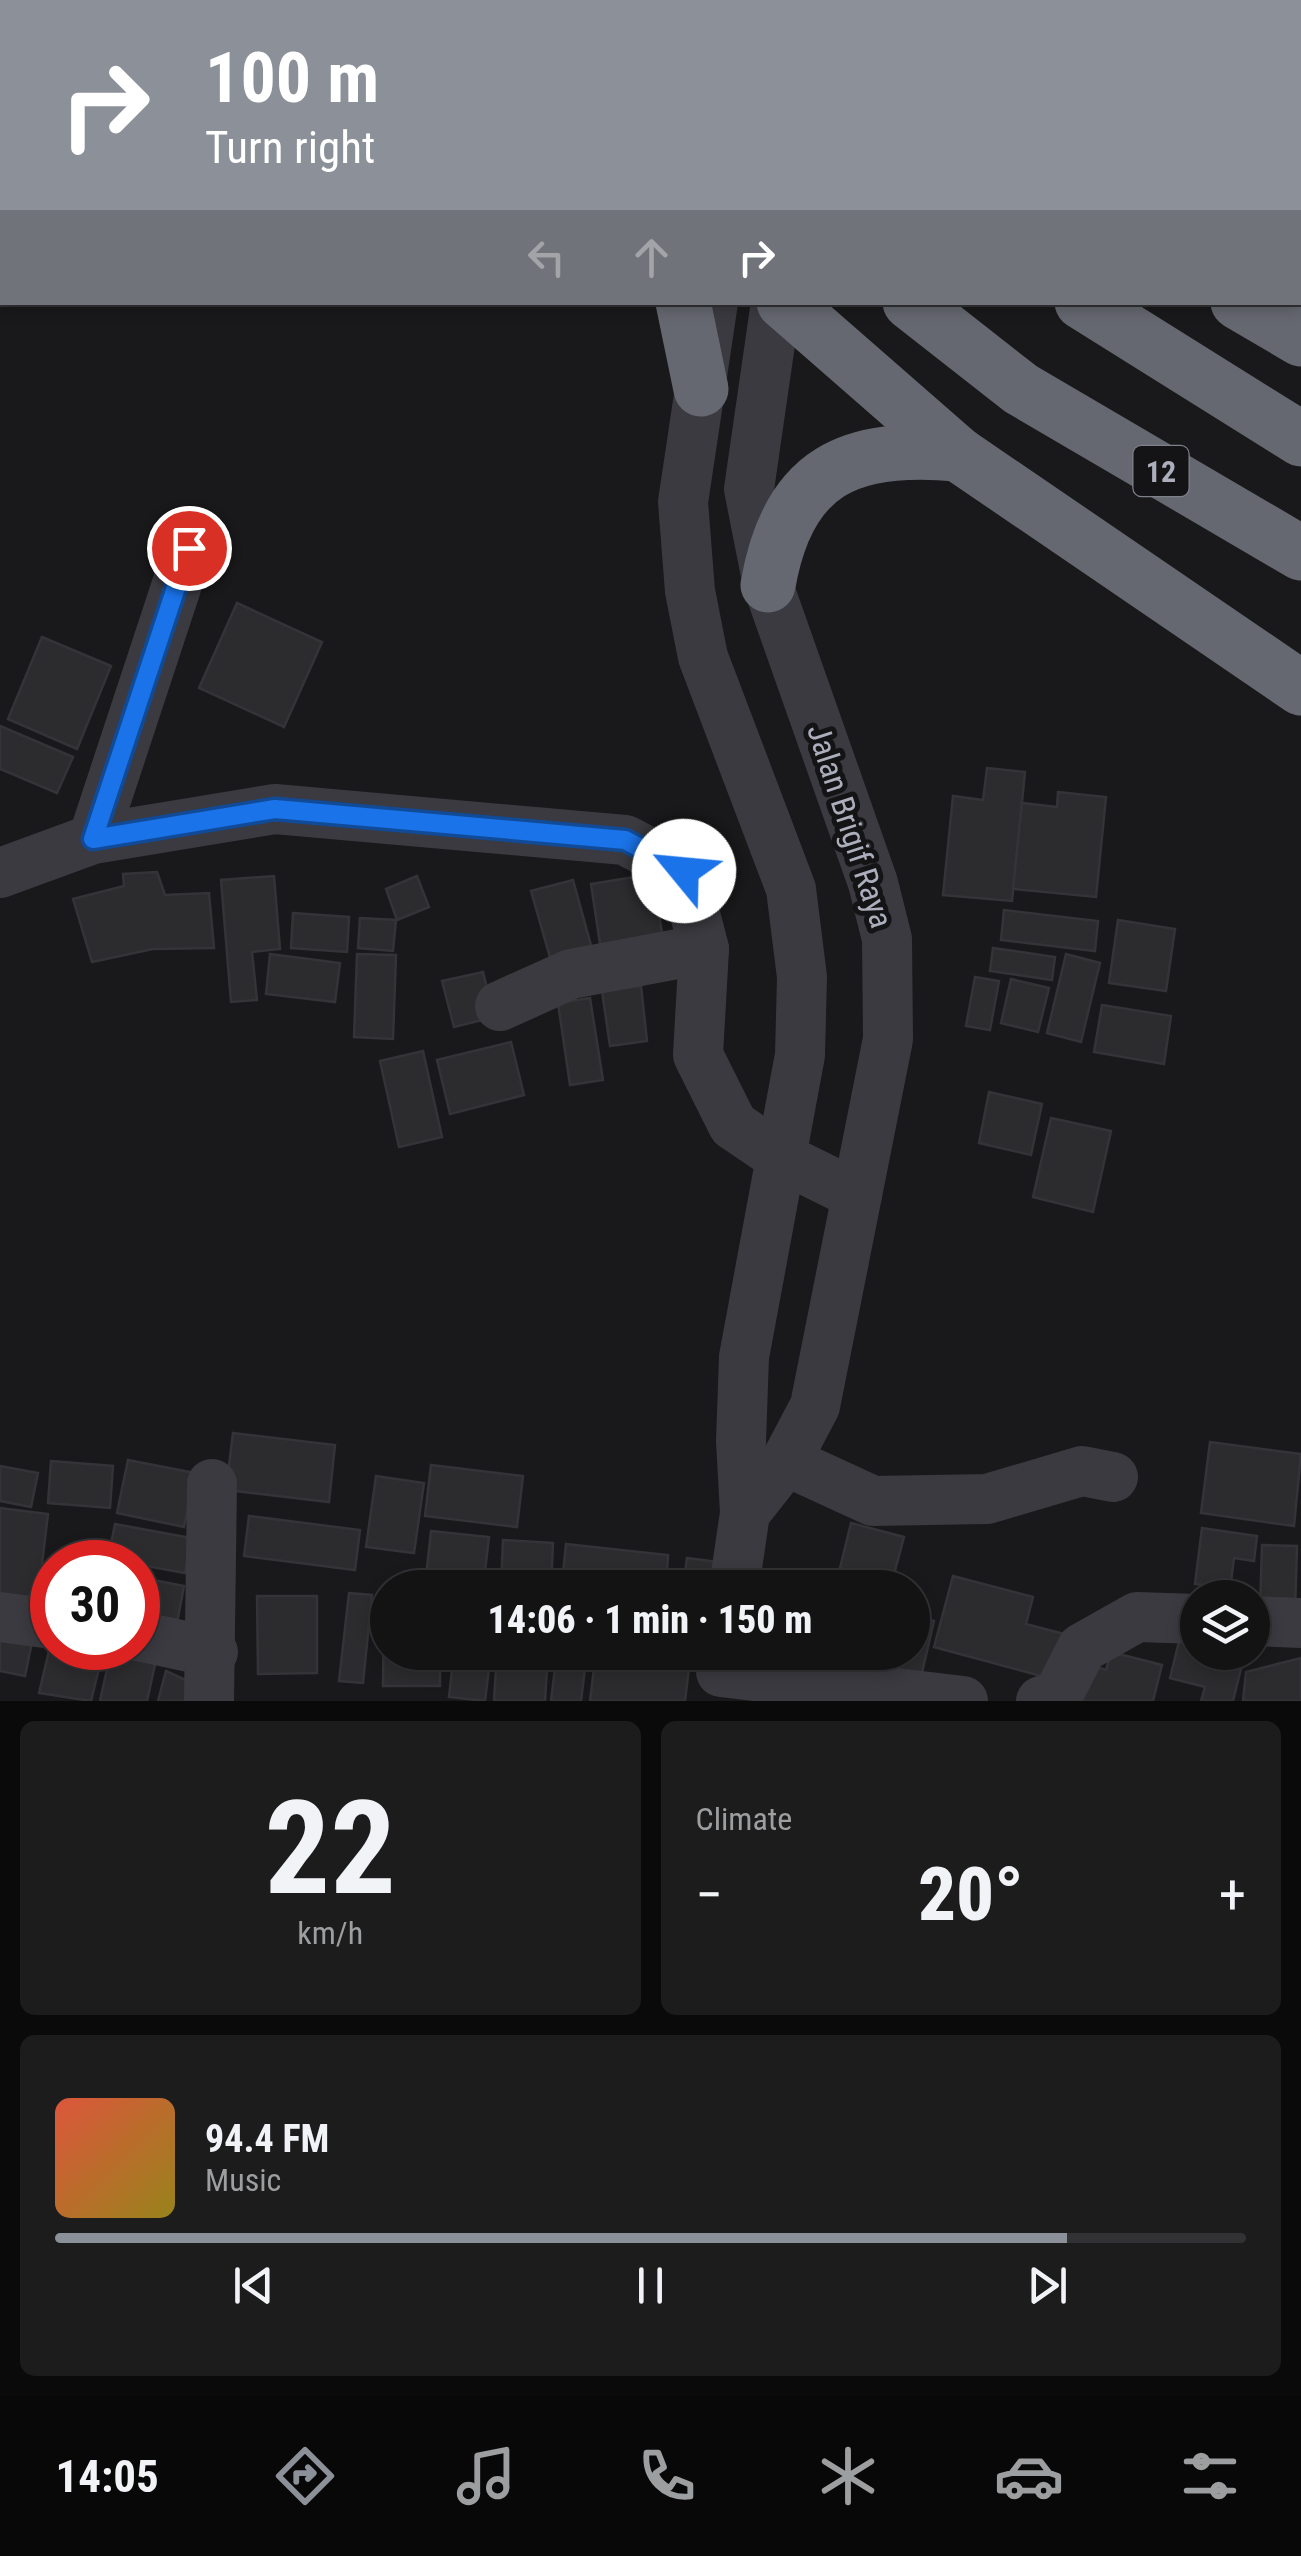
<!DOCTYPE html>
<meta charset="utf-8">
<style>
body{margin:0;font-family:"Roboto Condensed",sans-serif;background:#1c1c1d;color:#f1f3f6;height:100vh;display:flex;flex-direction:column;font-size:38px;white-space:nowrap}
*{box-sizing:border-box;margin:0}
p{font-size:32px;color:#9d9ea0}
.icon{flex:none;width:55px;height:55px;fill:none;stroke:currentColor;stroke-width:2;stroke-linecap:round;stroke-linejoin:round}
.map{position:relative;height:1701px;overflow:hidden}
.details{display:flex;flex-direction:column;gap:20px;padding:20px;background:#0a0a0b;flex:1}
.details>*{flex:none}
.hud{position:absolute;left:0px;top:0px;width:1302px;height:305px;box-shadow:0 5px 15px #0003,0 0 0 2px #323234;background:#8c9099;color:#fff;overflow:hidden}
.tools{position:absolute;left:1180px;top:1580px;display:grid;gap:20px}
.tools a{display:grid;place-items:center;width:90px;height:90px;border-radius:50%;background:#131314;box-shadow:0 5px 15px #0003,0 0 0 2px #323234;font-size:50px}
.speed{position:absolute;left:30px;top:1540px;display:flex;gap:20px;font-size:50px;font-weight:700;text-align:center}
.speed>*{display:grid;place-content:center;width:130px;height:130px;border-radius:50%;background:#131314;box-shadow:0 5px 15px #0003,0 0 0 2px #323234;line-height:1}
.speed .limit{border:15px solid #d22;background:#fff;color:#111}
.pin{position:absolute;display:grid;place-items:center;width:85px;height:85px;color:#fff;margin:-42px;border:5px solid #fff;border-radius:50%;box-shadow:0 2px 10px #0007}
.me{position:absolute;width:110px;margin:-55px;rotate:298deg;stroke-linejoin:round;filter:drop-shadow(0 0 8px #0008)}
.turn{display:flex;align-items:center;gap:35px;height:210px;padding:0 40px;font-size:45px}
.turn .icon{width:130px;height:130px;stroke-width:2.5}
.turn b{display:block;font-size:70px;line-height:85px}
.lanes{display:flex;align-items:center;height:95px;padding:0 40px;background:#0003;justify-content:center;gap:50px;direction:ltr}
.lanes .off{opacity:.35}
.big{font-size:75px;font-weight:800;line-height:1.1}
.details .widget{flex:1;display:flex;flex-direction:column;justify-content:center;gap:15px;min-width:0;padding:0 35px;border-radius:15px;background:#1c1c1d}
.details .dial{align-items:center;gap:0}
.dial b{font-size:130px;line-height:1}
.song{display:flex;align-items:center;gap:30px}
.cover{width:120px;height:120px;border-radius:15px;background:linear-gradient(135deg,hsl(10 70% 55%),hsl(50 70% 35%))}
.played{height:10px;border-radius:5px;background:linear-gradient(90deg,#8c9099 85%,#323234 85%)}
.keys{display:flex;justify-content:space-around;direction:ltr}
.heat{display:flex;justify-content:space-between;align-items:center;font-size:55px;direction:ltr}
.details .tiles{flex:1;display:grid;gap:20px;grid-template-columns:1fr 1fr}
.widget:last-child{grid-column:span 2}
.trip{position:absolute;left:370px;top:1570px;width:560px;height:100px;border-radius:50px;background:#131314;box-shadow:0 5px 15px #0003,0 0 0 2px #323234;font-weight:800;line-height:100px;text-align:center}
.menu{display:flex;height:160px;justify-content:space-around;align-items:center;background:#080808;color:#9d9ea0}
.menu .icon{width:70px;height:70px}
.menu .active{color:#8c9099}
.menu b{font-size:45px;color:#f1f3f6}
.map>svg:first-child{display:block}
.building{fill:#2c2c2f;stroke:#343337;stroke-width:2.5}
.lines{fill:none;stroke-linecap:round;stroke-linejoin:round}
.minor{stroke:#3a3a40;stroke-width:50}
.highway{stroke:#666871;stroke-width:55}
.route-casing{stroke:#114b97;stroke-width:25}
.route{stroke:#1a73e8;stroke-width:18}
.labels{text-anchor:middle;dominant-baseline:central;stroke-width:10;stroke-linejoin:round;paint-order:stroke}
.shield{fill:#141416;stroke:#7e808a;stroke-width:2.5}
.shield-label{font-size:30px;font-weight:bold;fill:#acafbb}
.street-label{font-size:32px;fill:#acafbb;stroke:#141416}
</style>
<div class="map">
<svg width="1301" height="1701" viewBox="0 0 1301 1701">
<rect width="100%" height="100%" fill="#19191b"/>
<!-- building -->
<g class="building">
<path d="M 237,603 L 322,642 L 284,727 L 199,688 Z"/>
<path d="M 42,637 L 111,666 L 77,749 L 8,719 Z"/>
<path d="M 0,726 L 73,757 L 57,793 L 0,769 Z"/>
<path d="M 987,768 L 1025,772 L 1012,901 L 943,895 L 953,796 L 983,800 Z"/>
<path d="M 1058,792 L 1106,797 L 1096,897 L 1013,889 L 1022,803 L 1057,807 Z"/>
<path d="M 157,872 L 165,895 L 209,893 L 214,948 L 153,949 L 92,962 L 73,899 L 124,886 L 123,874 Z"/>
<path d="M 653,874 L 664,947 L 602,957 L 591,884 Z"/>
<path d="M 274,876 L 280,949 L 252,952 L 257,1000 L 231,1002 L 221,880 Z"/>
<path d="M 417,876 L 429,907 L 397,920 L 386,889 Z"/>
<path d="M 573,880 L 592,949 L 551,961 L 531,891 Z"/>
<path d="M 1004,910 L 1098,921 L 1095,951 L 1001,940 Z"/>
<path d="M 293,913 L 349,917 L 347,952 L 291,948 Z"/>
<path d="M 360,918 L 396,920 L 393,951 L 358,948 Z"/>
<path d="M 1118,920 L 1175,929 L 1166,991 L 1109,983 Z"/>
<path d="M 993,948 L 1055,957 L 1052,980 L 990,971 Z"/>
<path d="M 270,954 L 340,963 L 335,1002 L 266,994 Z"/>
<path d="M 357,954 L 396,955 L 393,1039 L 354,1037 Z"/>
<path d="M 1066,954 L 1100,963 L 1081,1042 L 1047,1033 Z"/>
<path d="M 483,972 L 494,1017 L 454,1027 L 442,981 Z"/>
<path d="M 975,977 L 999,981 L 990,1030 L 966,1026 Z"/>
<path d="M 1011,979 L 1049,988 L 1038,1032 L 1001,1023 Z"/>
<path d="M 641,986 L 647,1041 L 610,1046 L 602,991 Z"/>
<path d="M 590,998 L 603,1080 L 570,1085 L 558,1003 Z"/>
<path d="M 1102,1005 L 1171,1016 L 1164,1064 L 1094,1052 Z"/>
<path d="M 511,1042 L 524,1095 L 450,1114 L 437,1060 Z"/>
<path d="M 423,1051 L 442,1137 L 399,1147 L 380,1061 Z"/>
<path d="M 989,1092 L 1042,1104 L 1031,1155 L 979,1143 Z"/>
<path d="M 1051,1118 L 1111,1131 L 1093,1212 L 1033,1197 Z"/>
<path d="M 233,1433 L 335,1445 L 329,1502 L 226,1490 Z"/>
<path d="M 1210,1442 L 1301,1454 L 1294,1526 L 1201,1513 Z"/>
<path d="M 128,1460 L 195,1473 L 184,1527 L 117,1513 Z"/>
<path d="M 51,1461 L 113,1466 L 110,1508 L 48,1503 Z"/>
<path d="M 431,1465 L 523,1476 L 517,1527 L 425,1516 Z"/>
<path d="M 0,1466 L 38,1473 L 31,1507 L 0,1501 Z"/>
<path d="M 376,1476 L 424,1483 L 414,1553 L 366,1547 Z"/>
<path d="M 0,1508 L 48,1514 L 37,1605 L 0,1600 Z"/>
<path d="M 249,1516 L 360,1530 L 355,1570 L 244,1556 Z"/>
<path d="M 851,1523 L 904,1537 L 892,1582 L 840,1568 Z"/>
<path d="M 115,1524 L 191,1538 L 185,1573 L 108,1559 Z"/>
<path d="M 1202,1528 L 1257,1536 L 1254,1561 L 1234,1558 L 1230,1589 L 1195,1584 Z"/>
<path d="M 431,1531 L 489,1537 L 483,1588 L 425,1586 Z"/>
<path d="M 503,1540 L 553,1543 L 551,1588 L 501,1588 Z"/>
<path d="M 566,1544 L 668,1555 L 666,1588 L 562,1584 Z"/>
<path d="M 1262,1545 L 1297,1546 L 1295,1611 L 1260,1610 Z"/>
<path d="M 687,1558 L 726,1563 L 723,1588 L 683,1588 Z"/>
<path d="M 778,1572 L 812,1580 L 811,1588 L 774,1588 Z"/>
<path d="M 953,1576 L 1033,1597 L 1026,1624 L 1064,1634 L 1052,1679 L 934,1647 Z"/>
<path d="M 138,1577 L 184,1586 L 177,1623 L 138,1616 Z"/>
<path d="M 349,1593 L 372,1595 L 363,1683 L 339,1681 Z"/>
<path d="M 257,1596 L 317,1596 L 317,1673 L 258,1674 Z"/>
<path d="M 384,1603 L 388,1603 L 388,1652 L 440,1652 L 440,1686 L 383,1686 Z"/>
<path d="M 912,1616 L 934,1621 L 918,1690 L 884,1682 L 891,1652 L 912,1652 Z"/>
<path d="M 1183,1625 L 1198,1629 L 1198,1652 L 1207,1652 L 1205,1659 L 1241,1669 L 1233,1701 L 1201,1701 L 1205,1687 L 1170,1678 Z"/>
<path d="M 0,1635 L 32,1642 L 25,1676 L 0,1671 Z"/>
<path d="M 52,1638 L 52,1648 L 104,1648 L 91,1701 L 39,1693 Z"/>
<path d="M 111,1651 L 156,1660 L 147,1701 L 100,1701 Z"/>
<path d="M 454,1652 L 491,1652 L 485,1701 L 449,1697 Z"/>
<path d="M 497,1652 L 548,1652 L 545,1701 L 494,1701 Z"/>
<path d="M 557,1652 L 587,1652 L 581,1701 L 551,1701 Z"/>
<path d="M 596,1652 L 664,1652 L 662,1664 L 689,1668 L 685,1701 L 590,1701 Z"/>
<path d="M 817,1652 L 879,1652 L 873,1683 L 813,1669 Z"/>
<path d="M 1111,1652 L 1162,1665 L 1153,1701 L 1078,1701 L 1087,1664 L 1106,1670 Z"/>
<path d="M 1301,1658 L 1301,1701 L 1243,1701 L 1246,1672 Z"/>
<path d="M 166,1671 L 205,1689 L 203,1701 L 158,1701 Z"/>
</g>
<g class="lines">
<!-- minor -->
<g class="minor">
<path d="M 851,2 L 852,0"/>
<path d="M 713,302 L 683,502 L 690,591 L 703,657 L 791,889 L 802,977 L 800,1055 L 744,1357 L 741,1441 L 745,1513 L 734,1588"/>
<path d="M 93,839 L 189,548"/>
<path d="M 0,873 L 93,839 L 275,809 L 625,840 L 684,871 L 704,949 L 698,1055 L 733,1125 L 780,1157 L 857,1195"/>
<path d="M 500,1006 L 571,974 L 704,949"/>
<path d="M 786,1461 L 873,1501 L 987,1499 L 1082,1471 L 1113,1477"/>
<path d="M 745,1513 L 786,1461 L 815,1406 L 888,1039 L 887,939 L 873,883 L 768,585 L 749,489 L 776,302"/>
<path d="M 0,1617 L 52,1624"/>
<path d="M 1252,1621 L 1301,1623"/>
<path d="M 138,1636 L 213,1652"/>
<path d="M 721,1672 L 963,1701"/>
<path d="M 209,1701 L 212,1484"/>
<path d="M 1041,1701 L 1057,1697 L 1082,1648 L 1137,1617 L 1198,1619"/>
</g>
<!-- highway -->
<g class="highway">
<path d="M 442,0 L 445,2"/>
<path d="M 546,0 L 548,2"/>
<path d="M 678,0 L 681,2"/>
<path d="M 768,0 L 771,2"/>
<path d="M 903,0 L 905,2"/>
<path d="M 683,302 L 701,389"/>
<path d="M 784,302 L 958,454 L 1301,688"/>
<path d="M 910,302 L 1021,389 L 1301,553"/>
<path d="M 1082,302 L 1301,439"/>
<path d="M 1238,302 L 1301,339"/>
<path d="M 768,585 C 788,470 850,444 958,454"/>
</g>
</g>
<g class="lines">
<defs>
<path id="route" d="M 189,548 L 93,839 L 275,809 L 625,840 L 684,871"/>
</defs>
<!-- route casing -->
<use href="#route" class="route-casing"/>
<!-- route -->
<use href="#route" class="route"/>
</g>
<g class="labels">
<!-- shield labels -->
<rect class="shield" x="1133.5" y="446" width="55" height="50" rx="8"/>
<g class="shield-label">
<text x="1161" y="471">12</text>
</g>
<!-- street labels -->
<g class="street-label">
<text transform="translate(850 826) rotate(72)">Jalan Brigif Raya</text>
</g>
</g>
</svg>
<div class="tools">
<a><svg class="icon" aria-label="layers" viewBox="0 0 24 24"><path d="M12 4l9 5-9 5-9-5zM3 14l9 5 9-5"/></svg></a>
</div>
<div class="speed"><div class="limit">30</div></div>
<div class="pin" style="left:189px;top:548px;background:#d93025"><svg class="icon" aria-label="arrive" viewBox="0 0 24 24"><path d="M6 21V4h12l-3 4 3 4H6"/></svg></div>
<svg class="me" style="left:684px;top:871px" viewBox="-20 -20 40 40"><circle r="19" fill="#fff"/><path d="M0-13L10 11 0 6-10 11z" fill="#1a73e8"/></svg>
<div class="trip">14:06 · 1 min · 150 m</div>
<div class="hud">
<div class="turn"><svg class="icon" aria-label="right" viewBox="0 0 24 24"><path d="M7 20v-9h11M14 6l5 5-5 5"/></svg><div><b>100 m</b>Turn right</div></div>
<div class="lanes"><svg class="icon off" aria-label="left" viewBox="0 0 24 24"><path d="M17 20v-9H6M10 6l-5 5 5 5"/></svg><svg class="icon off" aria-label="ahead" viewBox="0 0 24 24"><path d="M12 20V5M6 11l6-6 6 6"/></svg><svg class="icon" aria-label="right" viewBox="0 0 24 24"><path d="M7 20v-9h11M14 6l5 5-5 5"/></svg></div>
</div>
</div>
<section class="details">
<div class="tiles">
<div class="widget dial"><b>22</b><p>km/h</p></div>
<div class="widget"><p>Climate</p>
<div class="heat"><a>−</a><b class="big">20°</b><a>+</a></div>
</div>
<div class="widget">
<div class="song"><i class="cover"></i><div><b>94.4 FM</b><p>Music</p></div></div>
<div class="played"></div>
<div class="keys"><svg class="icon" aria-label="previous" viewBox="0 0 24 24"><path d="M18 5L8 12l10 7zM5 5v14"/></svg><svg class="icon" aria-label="pause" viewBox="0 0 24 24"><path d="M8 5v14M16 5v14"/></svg><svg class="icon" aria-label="next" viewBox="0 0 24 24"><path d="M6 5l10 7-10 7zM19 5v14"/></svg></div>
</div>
</div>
</section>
<nav class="menu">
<b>14:05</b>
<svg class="icon active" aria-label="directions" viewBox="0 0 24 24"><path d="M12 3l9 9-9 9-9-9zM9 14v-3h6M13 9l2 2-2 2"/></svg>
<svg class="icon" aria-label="music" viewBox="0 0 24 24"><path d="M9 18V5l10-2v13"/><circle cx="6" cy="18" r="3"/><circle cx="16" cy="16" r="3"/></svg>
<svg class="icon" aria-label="phone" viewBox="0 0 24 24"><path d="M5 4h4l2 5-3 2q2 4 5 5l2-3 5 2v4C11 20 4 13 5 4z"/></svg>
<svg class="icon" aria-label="climate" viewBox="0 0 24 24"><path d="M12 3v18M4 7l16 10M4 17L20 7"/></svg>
<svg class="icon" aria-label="car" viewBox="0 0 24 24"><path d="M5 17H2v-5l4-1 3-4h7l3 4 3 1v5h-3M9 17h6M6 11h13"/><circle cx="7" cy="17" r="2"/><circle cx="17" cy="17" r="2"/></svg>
<svg class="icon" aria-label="filters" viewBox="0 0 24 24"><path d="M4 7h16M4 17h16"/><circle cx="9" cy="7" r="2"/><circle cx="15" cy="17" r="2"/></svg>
</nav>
